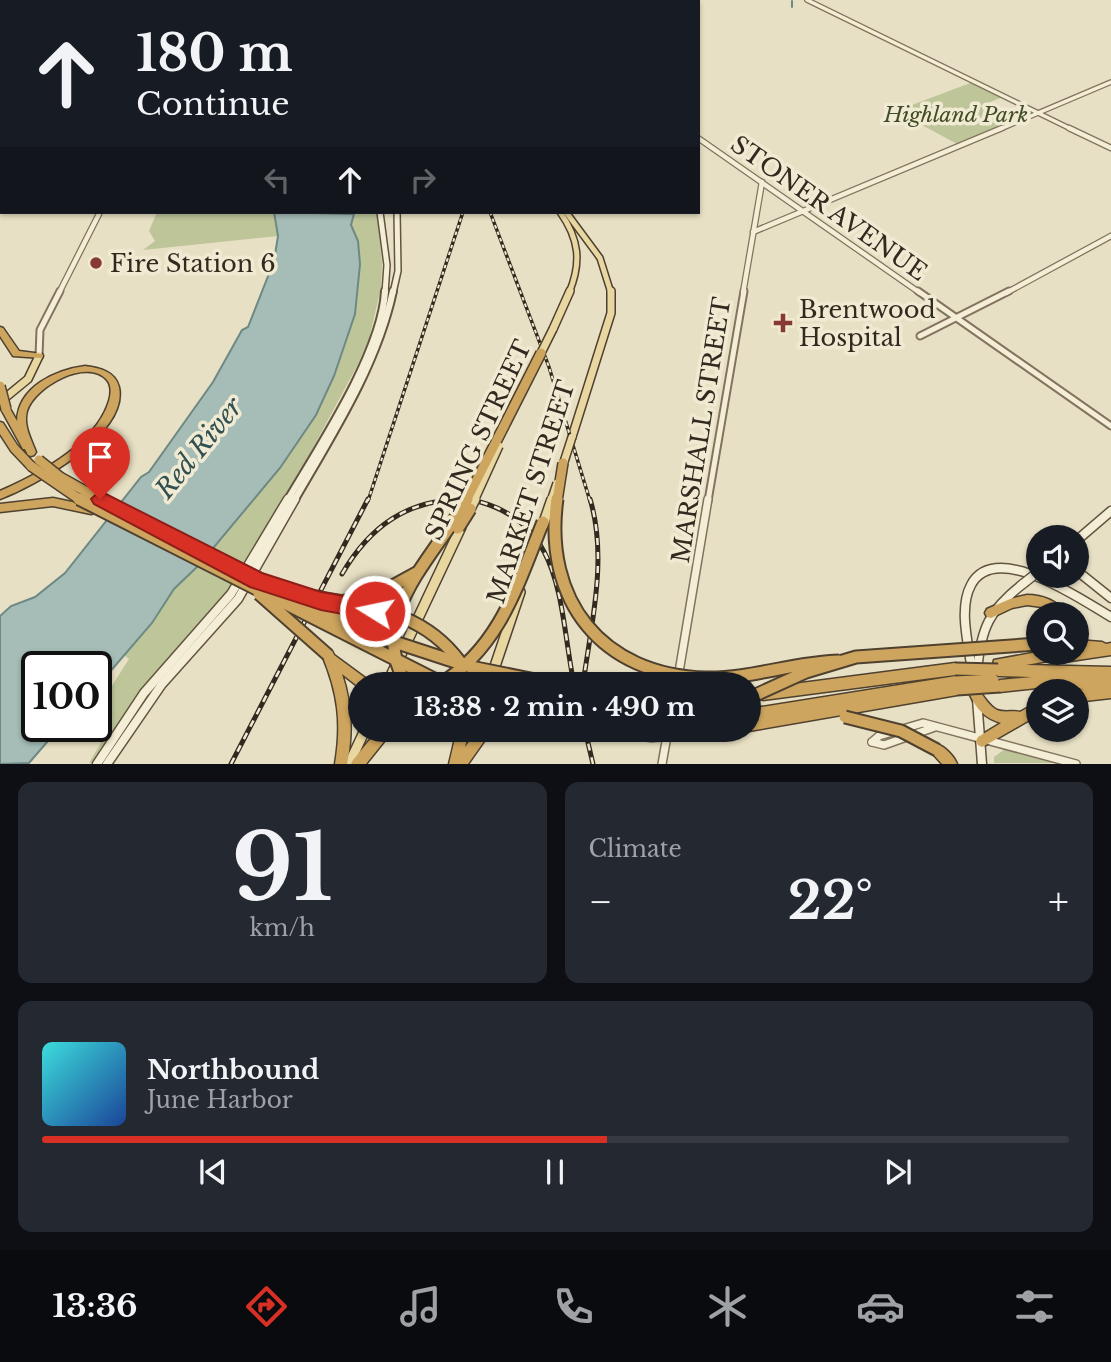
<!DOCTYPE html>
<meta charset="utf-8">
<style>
body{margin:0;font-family:"Libre Baskerville",serif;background:#242831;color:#f1f3f6;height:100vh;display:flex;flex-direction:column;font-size:26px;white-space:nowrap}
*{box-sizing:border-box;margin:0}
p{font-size:23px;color:#9ea1a6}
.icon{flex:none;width:38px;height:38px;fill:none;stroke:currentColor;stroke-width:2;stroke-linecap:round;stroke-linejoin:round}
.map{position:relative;height:764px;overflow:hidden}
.sheet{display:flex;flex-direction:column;gap:18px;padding:18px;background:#0d0f14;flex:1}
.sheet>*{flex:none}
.banner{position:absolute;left:0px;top:0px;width:700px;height:214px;box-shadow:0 2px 5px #0004;background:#171b24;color:#f1f3f6;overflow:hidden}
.controls{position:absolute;left:1026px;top:525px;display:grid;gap:14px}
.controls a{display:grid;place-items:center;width:63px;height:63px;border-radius:50%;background:#171b24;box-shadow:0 2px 5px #0004;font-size:35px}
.speed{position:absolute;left:21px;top:651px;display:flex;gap:14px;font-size:35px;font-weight:700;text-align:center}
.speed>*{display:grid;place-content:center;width:91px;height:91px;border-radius:50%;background:#171b24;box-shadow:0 2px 5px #0004;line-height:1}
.speed .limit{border:4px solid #111;border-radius:10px;background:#fff;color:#111}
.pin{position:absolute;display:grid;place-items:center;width:60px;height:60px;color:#fff;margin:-72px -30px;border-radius:50% 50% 50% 0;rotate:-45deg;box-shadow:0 0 7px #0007}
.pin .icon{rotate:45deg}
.me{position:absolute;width:77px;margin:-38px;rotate:280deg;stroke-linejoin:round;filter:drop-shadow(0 0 5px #0008)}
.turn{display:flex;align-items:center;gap:24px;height:147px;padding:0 21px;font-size:32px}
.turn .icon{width:91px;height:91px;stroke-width:2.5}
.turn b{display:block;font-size:49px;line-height:60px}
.lanes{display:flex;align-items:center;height:66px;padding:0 21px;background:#0003;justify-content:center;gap:35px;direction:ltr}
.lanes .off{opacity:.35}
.big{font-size:52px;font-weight:700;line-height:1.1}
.sheet .tile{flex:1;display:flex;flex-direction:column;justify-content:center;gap:10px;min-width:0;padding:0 24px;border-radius:14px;background:#242831}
.sheet .dial{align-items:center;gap:0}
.dial b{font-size:91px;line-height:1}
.song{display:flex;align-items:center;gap:21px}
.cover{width:84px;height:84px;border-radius:10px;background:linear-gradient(135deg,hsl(180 70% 55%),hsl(220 70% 35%))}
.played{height:7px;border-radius:4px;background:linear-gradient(90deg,#d93025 55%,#363941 55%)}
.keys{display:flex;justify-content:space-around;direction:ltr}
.heat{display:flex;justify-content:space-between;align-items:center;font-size:38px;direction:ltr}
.sheet .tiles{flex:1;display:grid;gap:18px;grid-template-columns:1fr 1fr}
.tile:last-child{grid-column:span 2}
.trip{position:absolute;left:348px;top:672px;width:413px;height:70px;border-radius:35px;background:#171b24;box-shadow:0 2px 5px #0004;font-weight:700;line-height:70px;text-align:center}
.dock{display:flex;height:112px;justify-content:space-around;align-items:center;background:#090b0e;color:#9ea1a6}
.dock .icon{width:49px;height:49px}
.dock .active{color:#d93025}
.dock b{font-size:32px;color:#f1f3f6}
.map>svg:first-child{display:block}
.green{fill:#bdc599}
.water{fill:#a5bcb7;stroke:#6e8984;stroke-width:2}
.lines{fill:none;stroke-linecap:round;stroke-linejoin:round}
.stream{stroke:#6e8984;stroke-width:2}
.tertiary-far3-casing{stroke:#81735d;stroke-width:6}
.tertiary-far2-casing{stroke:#81735d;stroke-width:7}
.tertiary-far1-casing{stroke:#81735d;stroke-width:9}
.tertiary-casing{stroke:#81735d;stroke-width:10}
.secondary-far3-casing{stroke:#635440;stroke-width:6}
.secondary-far2-casing{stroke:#635440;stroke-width:8}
.secondary-far1-casing{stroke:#635440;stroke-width:10}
.secondary-casing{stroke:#635440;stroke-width:11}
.primary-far3-casing{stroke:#4f4130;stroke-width:7}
.primary-far2-casing{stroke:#4f4130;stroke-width:8}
.primary-far1-casing{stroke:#4f4130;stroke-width:10}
.primary-casing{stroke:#4f4130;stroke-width:12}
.motorway-casing{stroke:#4f4130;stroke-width:3}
.tertiary-far3{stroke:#f4eed6;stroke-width:3.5}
.tertiary-far2{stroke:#f4eed6;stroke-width:4.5}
.tertiary-far1{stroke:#f4eed6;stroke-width:5}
.tertiary{stroke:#f4eed6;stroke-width:7}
.secondary-far3{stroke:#f4eed6;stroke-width:3.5}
.secondary-far2{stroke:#f4eed6;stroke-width:5}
.secondary-far1{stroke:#f4eed6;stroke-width:6}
.secondary{stroke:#f4eed6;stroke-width:8}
.primary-far3{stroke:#e8d7a0;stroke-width:4.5}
.primary-far2{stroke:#e8d7a0;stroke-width:5}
.primary-far1{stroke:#e8d7a0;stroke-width:7}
.primary{stroke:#e8d7a0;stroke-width:9}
.motorway{fill:#cea55e;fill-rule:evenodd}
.rail-far1-casing{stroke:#332a1f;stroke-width:3.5}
.rail-casing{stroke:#332a1f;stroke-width:5}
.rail-far1{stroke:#f1ead3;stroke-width:2;stroke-dasharray:3.5;stroke-linecap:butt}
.rail{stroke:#f1ead3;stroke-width:2.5;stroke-dasharray:7;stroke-linecap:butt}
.secondary-bridge-casing{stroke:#635440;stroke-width:11;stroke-linecap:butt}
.primary-bridge-far1-casing{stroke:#4f4130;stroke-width:10;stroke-linecap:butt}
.primary-bridge-casing{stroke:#4f4130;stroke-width:12;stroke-linecap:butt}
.motorway-bridge-far1-casing{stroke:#4f4130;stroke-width:12;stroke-linecap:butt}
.motorway-bridge-casing{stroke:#4f4130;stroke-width:15;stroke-linecap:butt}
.secondary-bridge{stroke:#f4eed6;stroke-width:8}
.primary-bridge-far1{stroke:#e8d7a0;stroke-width:7}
.primary-bridge{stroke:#e8d7a0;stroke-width:9}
.motorway-bridge-far1{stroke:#cea55e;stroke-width:9}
.motorway-bridge{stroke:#cea55e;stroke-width:11}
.route{fill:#d93025;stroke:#8d1f18;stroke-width:2}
.poi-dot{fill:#893934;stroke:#f1ead3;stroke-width:2.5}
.labels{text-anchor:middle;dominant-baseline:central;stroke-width:7;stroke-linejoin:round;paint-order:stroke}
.far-park-label{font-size:21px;font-style:italic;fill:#414d28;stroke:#f1ead3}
.street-label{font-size:24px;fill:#332a1f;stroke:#f1ead3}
.poi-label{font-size:24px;fill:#332a1f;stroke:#f1ead3;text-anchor:start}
.water-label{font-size:26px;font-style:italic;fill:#305051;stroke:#f1ead3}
</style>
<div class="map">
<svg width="1111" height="764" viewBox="0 0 1111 764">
<rect width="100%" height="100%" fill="#e8e0c4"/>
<!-- green -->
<g class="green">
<path d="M 973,82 L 1003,97 L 980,106 L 1013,123 L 959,145 L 896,111 Z"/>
<path d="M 157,212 L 274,212 L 278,236 L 143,250 L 155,241 L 149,231 Z"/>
<path d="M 353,212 L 377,212 L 382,263 L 381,288 L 369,339 L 357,366 L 300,472 L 219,604 L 145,684 L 92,763 L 89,763 L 103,739 L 73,729 L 75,726 L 96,726 L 96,698 L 108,692 L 129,659 L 124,655 L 153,623 L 174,589 L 199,565 L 269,480 L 334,376 L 355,314 L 360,264 L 358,241 L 351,225 Z"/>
<path d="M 1005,749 L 1057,763 L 994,763 L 994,757 Z"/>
</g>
<!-- water -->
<path class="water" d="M 274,212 L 354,214 L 351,225 L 358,241 L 360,264 L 355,314 L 334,376 L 316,415 L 280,468 L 199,565 L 174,589 L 152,623 L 96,688 L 96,667 L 37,667 L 37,726 L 61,726 L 29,763 L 0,764 L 0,616 L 11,606 L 35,597 L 65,573 L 141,477 L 149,472 L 213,382 L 242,330 L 248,327 L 274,261 L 278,236 Z"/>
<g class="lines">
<!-- stream -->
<path class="stream" d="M 792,1 L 792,7"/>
<defs>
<g id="tertiary-far3">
<path d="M 501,0 L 504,2"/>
<path d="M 807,0 L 1073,130"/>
<path d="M 998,130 L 1111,82"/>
</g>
<g id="tertiary-far2">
<path d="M 1069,128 L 1111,148"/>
<path d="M 698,138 L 920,293"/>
<path d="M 753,232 L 1002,128"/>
<path d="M 59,293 L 100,212"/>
<path d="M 743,293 L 762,182"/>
<path d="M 1006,293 L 1111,236"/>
</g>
<g id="tertiary-far1">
<path d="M 918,291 L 1111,426"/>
<path d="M 920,336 L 1009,291"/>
<path d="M 39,356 L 40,330 L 60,291"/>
<path d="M 708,501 L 744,291"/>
</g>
<g id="tertiary">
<path d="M 677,684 L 708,499"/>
<path d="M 872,742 L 879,736 L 923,723 L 1076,764"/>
<path d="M 872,742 L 884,745 L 935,727"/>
<path d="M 662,764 L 667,736"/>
</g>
<g id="secondary-far3">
<path d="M 267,2 L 269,0"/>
<path d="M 330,2 L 332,0"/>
</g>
<g id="secondary-far2">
<path d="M 380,212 L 387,265 L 385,293"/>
<path d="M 393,293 L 398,271 L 397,212"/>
</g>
<g id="secondary-far1">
<path d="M 287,501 C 319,447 382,352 385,291"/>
<path d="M 294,501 C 332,435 377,366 393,291"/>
</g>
<g id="secondary">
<path d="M 1076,541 L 1111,511"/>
<path d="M 1076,570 L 1111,598"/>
<path d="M 972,671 C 969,646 958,609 971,585 C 995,539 1082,600 1111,617"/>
<path d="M 977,671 C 981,628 989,610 1024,583"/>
<path d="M 977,699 L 982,764"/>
<path d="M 97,764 L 144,693 L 231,594 L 288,499"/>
<path d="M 107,764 L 162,684 L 238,599 L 295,499"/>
</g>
<path id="primary-far3" d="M 583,2 L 590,0"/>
<g id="primary-far2">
<path d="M 560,212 C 579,239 582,262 569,293"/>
<path d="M 566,212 L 600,258 L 611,293"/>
</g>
<g id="primary-far1">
<path d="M 553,329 L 570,291"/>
<path d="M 0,402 L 28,379 L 39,356"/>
<path d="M 572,437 L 611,313 L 611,291"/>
</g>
<g id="primary">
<path d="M 387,684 L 461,527"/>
<path d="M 489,684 L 520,592"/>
<path d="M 349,764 L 365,730"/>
</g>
<g id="motorway">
<path d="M 0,327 L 3,328 L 19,351 L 42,354 L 43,356 L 42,358 L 13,356 L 0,336 Z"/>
<path d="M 85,366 C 99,368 115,371 119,387 C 129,434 35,486 0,499 L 0,491 C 39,474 96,444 109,401 C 111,394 112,386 107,380 C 87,357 34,387 27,411 C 23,425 31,439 36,452 L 34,455 L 31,456 L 28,455 L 25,449 L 23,449 L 1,409 L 3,407 L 9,407 L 17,421 C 18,387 55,370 85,366 Z"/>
<path d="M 0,422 L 3,423 L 17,445 L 34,463 L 36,466 L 34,469 L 31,470 L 28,469 L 11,451 L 0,434 Z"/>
<path d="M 53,498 L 91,506 L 95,507 L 96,510 L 95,513 L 91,514 L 53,506 L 0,512 L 0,504 Z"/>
<path d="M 1027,595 C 1043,595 1058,601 1066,614 L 1053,614 L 1042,607 L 1027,605 L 1012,608 L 991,618 L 987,617 L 985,613 L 987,609 L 1010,599 Z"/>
<path d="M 1076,640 L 1102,642 L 1106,644 L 1111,643 L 1111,655 L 1057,663 L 1053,660 L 1026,665 L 1111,667 L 1111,679 L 1099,678 L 1111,679 L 1111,698 L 1076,702 L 1076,691 L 1073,691 L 1084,689 L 1046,687 L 1000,692 L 996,690 L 994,686 L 996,682 L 1000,680 L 1032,677 L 998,676 L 994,674 L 992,670 L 994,660 L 1038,652 L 1076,653 Z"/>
<path d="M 328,649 L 332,651 L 334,655 L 368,680 L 370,684 L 360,684 L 360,688 L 342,674 C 352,704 353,733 347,764 L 335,764 C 342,723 338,693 322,655 L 324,651 Z"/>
<path d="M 461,657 L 465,659 L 473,684 L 461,684 L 455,663 L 457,659 Z"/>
<path d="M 955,663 L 959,665 L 961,669 L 959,673 L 955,675 L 763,700 L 759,698 L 757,694 L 759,690 L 763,688 Z"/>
<path d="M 956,676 L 960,678 L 963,689 L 961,693 L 957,695 L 749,731 L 746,730 L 749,730 L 749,709 Z"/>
<path d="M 976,689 C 984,694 987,705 997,710 C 1004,713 1013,710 1020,712 L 1038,702 L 1038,715 L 986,745 L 982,747 L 978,745 L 976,741 L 978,737 L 1001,723 C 985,718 977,710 970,695 L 972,691 Z"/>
<path d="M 378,730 L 392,730 L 390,734 L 366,764 L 351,764 L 353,760 Z"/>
<path d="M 457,730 L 469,730 L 465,747 L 478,730 L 492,730 L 468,764 L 449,764 Z"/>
<path d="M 694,730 L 724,730 L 722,734 C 715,738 702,740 695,736 L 693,732 Z"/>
<path d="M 937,744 C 945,747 954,756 957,764 L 942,764 L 933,754 L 931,750 L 933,746 Z"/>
</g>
</defs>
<!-- tertiary-far3 casing -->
<use href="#tertiary-far3" class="tertiary-far3-casing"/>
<!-- tertiary-far2 casing -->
<use href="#tertiary-far2" class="tertiary-far2-casing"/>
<!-- tertiary-far1 casing -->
<use href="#tertiary-far1" class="tertiary-far1-casing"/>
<!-- tertiary casing -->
<use href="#tertiary" class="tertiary-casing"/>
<!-- secondary-far3 casing -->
<use href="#secondary-far3" class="secondary-far3-casing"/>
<!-- secondary-far2 casing -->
<use href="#secondary-far2" class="secondary-far2-casing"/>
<!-- secondary-far1 casing -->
<use href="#secondary-far1" class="secondary-far1-casing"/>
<!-- secondary casing -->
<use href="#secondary" class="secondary-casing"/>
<!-- primary-far3 casing -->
<use href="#primary-far3" class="primary-far3-casing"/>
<!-- primary-far2 casing -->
<use href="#primary-far2" class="primary-far2-casing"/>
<!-- primary-far1 casing -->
<use href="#primary-far1" class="primary-far1-casing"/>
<!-- primary casing -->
<use href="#primary" class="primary-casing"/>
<!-- motorway casing -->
<use href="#motorway" class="motorway-casing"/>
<!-- tertiary-far3 -->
<use href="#tertiary-far3" class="tertiary-far3"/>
<!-- tertiary-far2 -->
<use href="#tertiary-far2" class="tertiary-far2"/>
<!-- tertiary-far1 -->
<use href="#tertiary-far1" class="tertiary-far1"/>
<!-- tertiary -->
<use href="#tertiary" class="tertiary"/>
<!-- secondary-far3 -->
<use href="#secondary-far3" class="secondary-far3"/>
<!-- secondary-far2 -->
<use href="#secondary-far2" class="secondary-far2"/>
<!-- secondary-far1 -->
<use href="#secondary-far1" class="secondary-far1"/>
<!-- secondary -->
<use href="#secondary" class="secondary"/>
<!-- primary-far3 -->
<use href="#primary-far3" class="primary-far3"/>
<!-- primary-far2 -->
<use href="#primary-far2" class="primary-far2"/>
<!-- primary-far1 -->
<use href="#primary-far1" class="primary-far1"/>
<!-- primary -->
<use href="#primary" class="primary"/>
<!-- motorway -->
<use href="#motorway" class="motorway"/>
<defs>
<g id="rail-far1">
<path d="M 490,212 L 549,367 L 590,501"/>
<path d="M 368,501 L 463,212"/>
<path d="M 438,501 L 477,501"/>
</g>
<g id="rail">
<path d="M 467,499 C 566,517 558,606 574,684"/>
<path d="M 342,574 C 370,526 407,500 463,499"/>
<path d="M 583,684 C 591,625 608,558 590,499"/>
<path d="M 585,730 L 593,764"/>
<path d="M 231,764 L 368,499"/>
</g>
</defs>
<!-- rail-far1 casing -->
<use href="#rail-far1" class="rail-far1-casing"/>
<!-- rail casing -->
<use href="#rail" class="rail-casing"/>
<!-- rail-far1 -->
<use href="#rail-far1" class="rail-far1"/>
<!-- rail -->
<use href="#rail" class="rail"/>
<defs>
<path id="secondary-bridge" d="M 1024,583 L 1038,572"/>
<g id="primary-bridge-far1">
<path d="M 540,355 L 553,329"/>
<path d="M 563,465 L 572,437"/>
<path d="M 474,501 L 499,446"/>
<path d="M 551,501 L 557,483"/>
</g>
<g id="primary-bridge">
<path d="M 470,509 L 475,499"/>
<path d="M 543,525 L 552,499"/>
</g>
<g id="motorway-bridge-far1">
<path d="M 0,386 L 6,409"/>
<path d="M 39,460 L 60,477 L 103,501"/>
<path d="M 31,466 L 82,501"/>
<path d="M 466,501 L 541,353"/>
<path d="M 557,501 L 563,463"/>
</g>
<g id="motorway-bridge">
<path d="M 79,499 L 444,684"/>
<path d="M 100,499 L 367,633 L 471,667 L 555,684"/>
<path d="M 557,499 C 543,600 601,675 706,678 C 751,679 794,662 839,661"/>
<path d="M 458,528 L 470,509"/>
<path d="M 289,591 C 354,608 417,603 460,662"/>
<path d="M 259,594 L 328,655"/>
<path d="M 344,601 L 376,595 L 418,572"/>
<path d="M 955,669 L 998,670"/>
<path d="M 956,682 L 993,680"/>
<path d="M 406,684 C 365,615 436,556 467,499"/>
<path d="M 440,684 C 500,647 518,584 543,522"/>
<path d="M 957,689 L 1000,686"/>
<path d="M 749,698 L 806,672 L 856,657 L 1038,644"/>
<path d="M 845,717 L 901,731 L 937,750"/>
<path d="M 560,730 L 596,732"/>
<path d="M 592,730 L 652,735 L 699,732"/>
</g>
</defs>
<!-- secondary-bridge casing -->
<use href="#secondary-bridge" class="secondary-bridge-casing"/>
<!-- primary-bridge-far1 casing -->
<use href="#primary-bridge-far1" class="primary-bridge-far1-casing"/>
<!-- primary-bridge casing -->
<use href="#primary-bridge" class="primary-bridge-casing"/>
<!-- motorway-bridge-far1 casing -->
<use href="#motorway-bridge-far1" class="motorway-bridge-far1-casing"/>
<!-- motorway-bridge casing -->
<use href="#motorway-bridge" class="motorway-bridge-casing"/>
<!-- secondary-bridge -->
<use href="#secondary-bridge" class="secondary-bridge"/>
<!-- primary-bridge-far1 -->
<use href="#primary-bridge-far1" class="primary-bridge-far1"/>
<!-- primary-bridge -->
<use href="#primary-bridge" class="primary-bridge"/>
<!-- motorway-bridge-far1 -->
<use href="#motorway-bridge-far1" class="motorway-bridge-far1"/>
<!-- motorway-bridge -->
<use href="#motorway-bridge" class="motorway-bridge"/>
</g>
<!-- route -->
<path class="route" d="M 100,491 L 262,573 L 321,592 L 375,601 L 383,604 L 385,611 L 383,617 L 375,620 L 321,610 L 250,587 L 94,504 L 91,499 Z"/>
<!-- markers -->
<g class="poi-dot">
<circle cx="96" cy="263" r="7"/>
<path d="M779.5 312.5h7v7h7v7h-7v7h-7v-7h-7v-7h7z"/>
</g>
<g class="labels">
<!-- far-park labels -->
<g class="far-park-label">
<text x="956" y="115">Highland Park</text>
</g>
<!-- street labels -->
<g class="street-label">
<text transform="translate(829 208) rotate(35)">STONER AVENUE</text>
<text transform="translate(701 430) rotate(-81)">MARSHALL STREET</text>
<text transform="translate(478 440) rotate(-65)">SPRING STREET</text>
<text transform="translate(531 492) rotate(-72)">MARKET STREET</text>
</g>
<!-- poi labels -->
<g class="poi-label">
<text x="110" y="263">Fire Station 6</text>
<text x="799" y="309">Brentwood<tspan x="799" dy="28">Hospital</tspan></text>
</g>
<!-- water labels -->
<g class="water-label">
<text transform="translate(199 448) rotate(-51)">Red River</text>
</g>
</g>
</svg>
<div class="controls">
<a><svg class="icon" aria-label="sound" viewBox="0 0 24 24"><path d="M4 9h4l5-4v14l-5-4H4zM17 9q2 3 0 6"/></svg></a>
<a><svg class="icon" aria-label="search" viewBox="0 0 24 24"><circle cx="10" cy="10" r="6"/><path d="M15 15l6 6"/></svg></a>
<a><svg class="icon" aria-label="layers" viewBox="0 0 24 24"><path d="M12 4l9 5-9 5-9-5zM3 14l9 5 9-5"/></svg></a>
</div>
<div class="speed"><div class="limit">100</div></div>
<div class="pin" style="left:100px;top:499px;background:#d93025"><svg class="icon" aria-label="arrive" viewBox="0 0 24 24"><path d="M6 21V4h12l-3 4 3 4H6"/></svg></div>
<svg class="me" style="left:375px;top:611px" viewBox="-20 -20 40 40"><circle r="17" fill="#d93025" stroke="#fff" stroke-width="3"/><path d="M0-11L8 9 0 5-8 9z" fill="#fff"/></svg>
<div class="trip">13:38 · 2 min · 490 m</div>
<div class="banner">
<div class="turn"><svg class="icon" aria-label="ahead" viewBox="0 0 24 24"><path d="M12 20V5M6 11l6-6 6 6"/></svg><div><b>180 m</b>Continue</div></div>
<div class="lanes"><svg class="icon off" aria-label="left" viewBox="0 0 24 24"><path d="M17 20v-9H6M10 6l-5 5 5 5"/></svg><svg class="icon" aria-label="ahead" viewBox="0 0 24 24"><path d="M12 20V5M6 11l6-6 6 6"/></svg><svg class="icon off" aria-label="right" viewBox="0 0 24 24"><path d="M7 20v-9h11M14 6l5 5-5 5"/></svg></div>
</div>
</div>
<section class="sheet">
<div class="tiles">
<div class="tile dial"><b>91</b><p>km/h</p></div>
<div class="tile"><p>Climate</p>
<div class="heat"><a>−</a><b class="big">22°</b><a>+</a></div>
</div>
<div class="tile">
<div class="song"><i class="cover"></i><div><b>Northbound</b><p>June Harbor</p></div></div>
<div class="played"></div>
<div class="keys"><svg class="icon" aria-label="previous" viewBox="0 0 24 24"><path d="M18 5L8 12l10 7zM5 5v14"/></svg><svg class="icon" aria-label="pause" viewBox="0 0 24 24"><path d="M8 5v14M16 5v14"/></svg><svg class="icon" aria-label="next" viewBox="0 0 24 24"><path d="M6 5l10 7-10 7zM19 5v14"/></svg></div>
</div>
</div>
</section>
<nav class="dock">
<b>13:36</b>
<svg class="icon active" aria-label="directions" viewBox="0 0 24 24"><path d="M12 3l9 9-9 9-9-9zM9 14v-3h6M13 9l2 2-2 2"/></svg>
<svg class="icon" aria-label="music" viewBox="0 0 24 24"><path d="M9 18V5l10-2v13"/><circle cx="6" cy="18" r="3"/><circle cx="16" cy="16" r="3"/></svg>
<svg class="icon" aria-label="phone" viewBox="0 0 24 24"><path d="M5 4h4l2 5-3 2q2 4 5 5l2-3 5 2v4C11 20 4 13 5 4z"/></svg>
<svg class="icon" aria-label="climate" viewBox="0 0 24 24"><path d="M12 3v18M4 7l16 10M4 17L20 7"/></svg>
<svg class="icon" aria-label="car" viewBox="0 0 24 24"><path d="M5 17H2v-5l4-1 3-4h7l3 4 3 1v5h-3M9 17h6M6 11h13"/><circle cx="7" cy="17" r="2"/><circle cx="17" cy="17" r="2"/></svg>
<svg class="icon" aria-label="filters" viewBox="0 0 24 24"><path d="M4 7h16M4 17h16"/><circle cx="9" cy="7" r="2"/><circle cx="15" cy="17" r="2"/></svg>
</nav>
